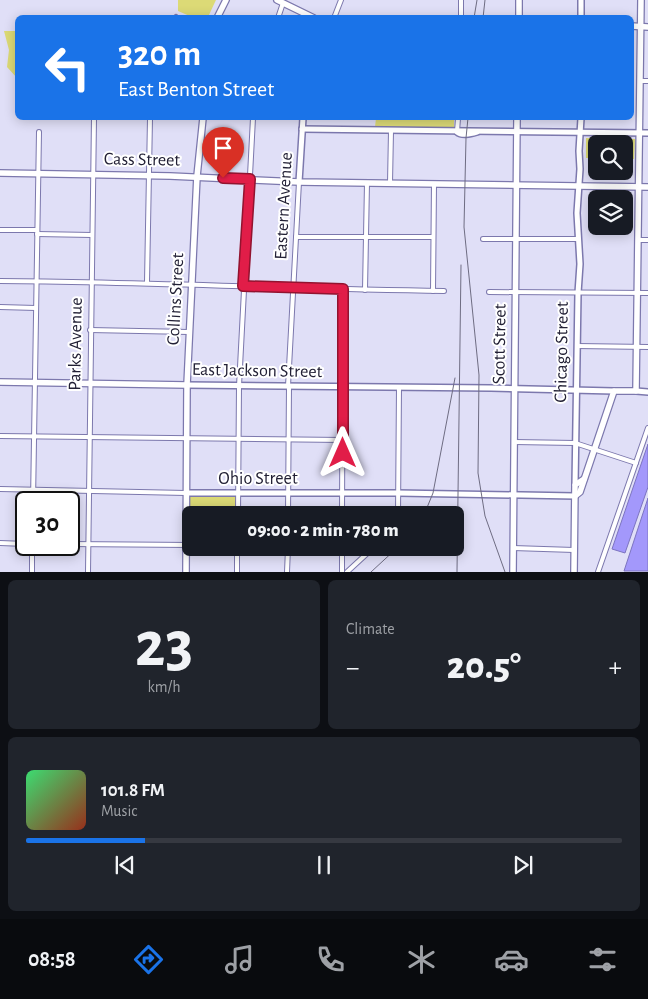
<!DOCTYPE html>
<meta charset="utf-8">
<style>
body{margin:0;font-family:"Alegreya Sans",sans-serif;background:#20242c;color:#f1f3f6;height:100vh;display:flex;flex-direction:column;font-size:19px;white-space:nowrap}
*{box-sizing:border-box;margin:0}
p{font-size:16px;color:#9ea1a6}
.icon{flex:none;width:28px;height:28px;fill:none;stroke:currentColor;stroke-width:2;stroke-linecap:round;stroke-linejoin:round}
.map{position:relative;height:572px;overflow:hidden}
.panel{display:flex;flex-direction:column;gap:8px;padding:8px;background:#0d0f14;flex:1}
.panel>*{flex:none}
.top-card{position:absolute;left:15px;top:15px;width:619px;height:105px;border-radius:8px;box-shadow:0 2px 12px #0003;background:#1a73e8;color:#fff;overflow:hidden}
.fabs{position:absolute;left:588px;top:135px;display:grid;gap:10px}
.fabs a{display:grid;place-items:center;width:45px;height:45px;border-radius:8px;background:#171b24;box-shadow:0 2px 12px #0003;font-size:25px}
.speed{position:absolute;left:15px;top:491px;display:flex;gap:10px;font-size:25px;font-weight:700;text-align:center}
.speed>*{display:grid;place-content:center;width:65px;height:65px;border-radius:50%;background:#171b24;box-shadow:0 2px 12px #0003;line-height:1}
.speed .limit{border:2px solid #111;border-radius:8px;background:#fff;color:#111}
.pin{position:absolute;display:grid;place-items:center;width:42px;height:42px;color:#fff;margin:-51px -21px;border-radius:50% 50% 50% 0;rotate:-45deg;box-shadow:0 0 5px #0007}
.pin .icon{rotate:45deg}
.me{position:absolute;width:55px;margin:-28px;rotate:0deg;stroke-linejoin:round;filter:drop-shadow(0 0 4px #0008)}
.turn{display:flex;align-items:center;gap:18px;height:105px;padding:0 20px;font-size:22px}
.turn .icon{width:65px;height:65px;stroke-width:2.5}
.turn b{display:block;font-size:35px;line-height:42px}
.big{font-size:38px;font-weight:800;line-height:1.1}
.panel .tile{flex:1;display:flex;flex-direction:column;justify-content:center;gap:8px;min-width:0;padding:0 18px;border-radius:8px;background:#20242c}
.panel .dial{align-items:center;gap:0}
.dial b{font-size:65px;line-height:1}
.song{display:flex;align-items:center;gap:15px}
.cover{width:60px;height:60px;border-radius:8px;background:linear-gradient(135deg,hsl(140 70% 55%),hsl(10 70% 35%))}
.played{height:5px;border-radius:2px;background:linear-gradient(90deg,#1a73e8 20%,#363941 20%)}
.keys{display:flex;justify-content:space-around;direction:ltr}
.heat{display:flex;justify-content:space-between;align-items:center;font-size:28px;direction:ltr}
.panel .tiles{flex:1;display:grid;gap:8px;grid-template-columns:1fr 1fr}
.tile:last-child{grid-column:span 2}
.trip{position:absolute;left:182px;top:506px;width:282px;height:50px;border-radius:8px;background:#171b24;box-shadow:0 2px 12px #0003;font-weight:800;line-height:50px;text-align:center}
.tab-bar{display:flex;height:80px;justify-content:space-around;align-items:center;background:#090b0e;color:#9ea1a6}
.tab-bar .icon{width:35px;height:35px}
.tab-bar .selected{color:#1a73e8}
.tab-bar b{font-size:22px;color:#f1f3f6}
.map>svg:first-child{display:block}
.green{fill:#dcda76}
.water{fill:#a398fb;stroke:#7c74c0}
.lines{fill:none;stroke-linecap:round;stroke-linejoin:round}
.street-casing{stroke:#7c78ad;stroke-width:6}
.secondary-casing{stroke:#7c78ad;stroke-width:8}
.primary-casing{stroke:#7c78ad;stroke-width:8}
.street{stroke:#fff;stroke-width:4}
.secondary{stroke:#fff;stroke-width:5}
.primary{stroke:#fff;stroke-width:5.5}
.rail{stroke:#6e6c82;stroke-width:1}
.route-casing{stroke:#92132f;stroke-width:12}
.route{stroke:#e11d48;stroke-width:9}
.labels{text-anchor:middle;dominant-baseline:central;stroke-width:4;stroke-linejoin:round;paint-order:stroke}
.street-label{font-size:18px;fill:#222035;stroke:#fff}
</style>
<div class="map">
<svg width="648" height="572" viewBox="0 0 648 572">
<rect width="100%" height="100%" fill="#e0dff7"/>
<!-- green -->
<g class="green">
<path d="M 178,0 L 216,0 L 208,17 L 192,17 L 178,11 Z"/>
<path d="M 4,31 L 17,31 L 17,78 L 7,67 L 9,50 Z"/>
<path d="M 376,118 L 454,118 L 454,128 L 375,127 Z"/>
<path d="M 586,138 L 635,139 L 634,159 L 624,158 L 624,144 L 596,144 L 596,158 L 586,158 Z"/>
<path d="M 236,493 L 236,515 L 191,515 L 191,544 L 186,544 L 187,494 Z"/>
</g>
<!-- water -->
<g class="water">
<path d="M 648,444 L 648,487 L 625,553 L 612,549 Z"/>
<path d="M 648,498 L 648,571 L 624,571 Z"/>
</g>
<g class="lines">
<defs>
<g id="street">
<path d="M 176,17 L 177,18"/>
<path d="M 278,18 L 283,3"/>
<path d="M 334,18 L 341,0"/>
<path d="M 461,18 L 461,0"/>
<path d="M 640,81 L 648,81"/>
<path d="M 457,132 L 458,118"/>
<path d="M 390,183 L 391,131"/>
<path d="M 0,230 L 37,230"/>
<path d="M 37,234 L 92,235"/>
<path d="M 296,237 L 433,237"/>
<path d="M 483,239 L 578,239"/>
<path d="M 638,240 L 648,240"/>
<path d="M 0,281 C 148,282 296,289 444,291"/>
<path d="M 147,282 L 150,118"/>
<path d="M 365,290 L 367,183"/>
<path d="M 433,291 L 434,184"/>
<path d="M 489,292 L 648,293"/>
<path d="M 0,307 L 36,308"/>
<path d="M 90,330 L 189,332"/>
<path d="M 577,346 L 648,347"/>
<path d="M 288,386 L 299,182"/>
<path d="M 0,436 L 343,440"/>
<path d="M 514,442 L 575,443 L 636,463"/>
<path d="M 0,489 L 186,493"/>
<path d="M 33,502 L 39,132"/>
<path d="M 238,515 L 239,386 L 253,118"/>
<path d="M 288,515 L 289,386"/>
<path d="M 342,515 L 343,289"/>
<path d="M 398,515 L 399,387"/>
<path d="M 0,543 L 26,544"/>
<path d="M 69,544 L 191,545"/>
<path d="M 342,548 L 342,572"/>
<path d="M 513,548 L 574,550"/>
<path d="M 32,572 L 32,545"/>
<path d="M 88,572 L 94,118"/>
<path d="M 237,572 L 237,548"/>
<path d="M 287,572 L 288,548"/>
<path d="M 347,572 L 373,548"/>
<path d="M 598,572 L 648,428"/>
</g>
<g id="secondary">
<path d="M 581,18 L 581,0"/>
<path d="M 302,129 L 648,133"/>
<path d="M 457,132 C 462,136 470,134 477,132"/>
<path d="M 299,182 L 303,118"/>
<path d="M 187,385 L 491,388 L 614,391"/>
<path d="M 636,391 L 648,392"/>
<path d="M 575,485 L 578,293 L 580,264 L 577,213 L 580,169 L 579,151 L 581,118"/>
<path d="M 186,493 L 398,493 L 575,496"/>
</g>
<g id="primary">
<path d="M 277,0 L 314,18"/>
<path d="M 217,18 L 226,0"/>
<path d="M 519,18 L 519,0"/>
<path d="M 631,26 L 648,27"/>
<path d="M 0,173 L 170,176 L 299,182 L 648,187"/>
<path d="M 0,382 L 187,385"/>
<path d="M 575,496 L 580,492 L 614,391 L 636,391 L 641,0"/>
<path d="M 186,572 L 187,385 L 197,176 L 203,118"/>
<path d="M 513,572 L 517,118"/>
<path d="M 574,572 L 575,485 L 584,479"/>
</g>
</defs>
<!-- street casing -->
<use href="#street" class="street-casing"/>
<!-- secondary casing -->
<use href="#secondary" class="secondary-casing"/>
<!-- primary casing -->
<use href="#primary" class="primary-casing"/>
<!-- street -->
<use href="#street" class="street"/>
<!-- secondary -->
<use href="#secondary" class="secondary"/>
<!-- primary -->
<use href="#primary" class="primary"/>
<!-- rail -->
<g class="rail">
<path d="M 474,18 L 477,0"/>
<path d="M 483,18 L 485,0"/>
<path d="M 468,118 L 466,138 L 464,227 L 479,375 L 478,473 L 485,516 L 505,572"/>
<path d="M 424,515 L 433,493 L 455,378"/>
<path d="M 371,572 L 397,548"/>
<path d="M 457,572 L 461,265"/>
</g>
</g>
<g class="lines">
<defs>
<path id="route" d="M 223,178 L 250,179 L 243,286 L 343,289 L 343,453"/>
</defs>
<!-- route casing -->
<use href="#route" class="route-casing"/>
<!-- route -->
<use href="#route" class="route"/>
</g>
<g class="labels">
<!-- street labels -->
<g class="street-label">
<text transform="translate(142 160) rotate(1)">Cass Street</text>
<text transform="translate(284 206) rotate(-87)">Eastern Avenue</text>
<text transform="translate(176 299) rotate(-87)">Collins Street</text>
<text transform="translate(76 344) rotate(-89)">Parks Avenue</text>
<text transform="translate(500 344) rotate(-89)">Scott Street</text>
<text transform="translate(562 352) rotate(-89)">Chicago Street</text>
<text transform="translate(257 371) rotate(1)">East Jackson Street</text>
<text x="258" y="479">Ohio Street</text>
</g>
</g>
</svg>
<div class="fabs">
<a><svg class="icon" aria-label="search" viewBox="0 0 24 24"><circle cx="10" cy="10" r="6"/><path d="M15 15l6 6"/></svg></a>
<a><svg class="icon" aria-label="layers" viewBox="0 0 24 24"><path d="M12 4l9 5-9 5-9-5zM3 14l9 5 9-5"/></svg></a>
</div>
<div class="speed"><div class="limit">30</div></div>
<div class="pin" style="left:223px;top:178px;background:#d93025"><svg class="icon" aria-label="arrive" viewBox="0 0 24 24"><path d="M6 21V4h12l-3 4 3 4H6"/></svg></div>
<svg class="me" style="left:343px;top:453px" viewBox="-20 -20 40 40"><path d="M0-17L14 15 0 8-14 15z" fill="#e11d48" stroke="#fff" stroke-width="4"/></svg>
<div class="trip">09:00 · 2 min · 780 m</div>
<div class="top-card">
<div class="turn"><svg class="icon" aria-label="left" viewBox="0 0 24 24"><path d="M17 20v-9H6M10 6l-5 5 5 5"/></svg><div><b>320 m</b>East Benton Street</div></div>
</div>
</div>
<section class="panel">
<div class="tiles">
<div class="tile dial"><b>23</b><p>km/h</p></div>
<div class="tile"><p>Climate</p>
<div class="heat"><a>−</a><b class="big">20.5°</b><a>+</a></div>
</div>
<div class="tile">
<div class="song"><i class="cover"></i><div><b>101.8 FM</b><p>Music</p></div></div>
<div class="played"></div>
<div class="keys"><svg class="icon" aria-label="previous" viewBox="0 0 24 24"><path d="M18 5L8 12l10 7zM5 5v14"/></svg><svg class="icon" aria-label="pause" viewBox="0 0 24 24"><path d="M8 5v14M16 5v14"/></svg><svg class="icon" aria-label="next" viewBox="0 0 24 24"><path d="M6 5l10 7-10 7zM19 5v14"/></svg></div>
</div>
</div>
</section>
<nav class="tab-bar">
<b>08:58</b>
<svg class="icon selected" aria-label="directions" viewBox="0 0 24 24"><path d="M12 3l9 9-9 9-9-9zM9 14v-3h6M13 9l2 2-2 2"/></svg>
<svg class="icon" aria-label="music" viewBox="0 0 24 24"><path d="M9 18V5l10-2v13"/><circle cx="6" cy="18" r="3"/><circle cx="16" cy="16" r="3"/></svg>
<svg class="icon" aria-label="phone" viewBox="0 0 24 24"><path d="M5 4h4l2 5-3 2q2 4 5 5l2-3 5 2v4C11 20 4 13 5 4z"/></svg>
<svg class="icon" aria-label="climate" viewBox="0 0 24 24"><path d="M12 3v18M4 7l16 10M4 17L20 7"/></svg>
<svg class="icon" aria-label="car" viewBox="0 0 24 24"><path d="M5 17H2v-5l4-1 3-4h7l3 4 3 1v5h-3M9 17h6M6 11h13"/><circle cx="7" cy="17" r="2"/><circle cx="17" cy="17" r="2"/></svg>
<svg class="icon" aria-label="filters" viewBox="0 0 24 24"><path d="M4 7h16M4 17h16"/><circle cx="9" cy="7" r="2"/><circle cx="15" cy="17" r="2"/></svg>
</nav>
